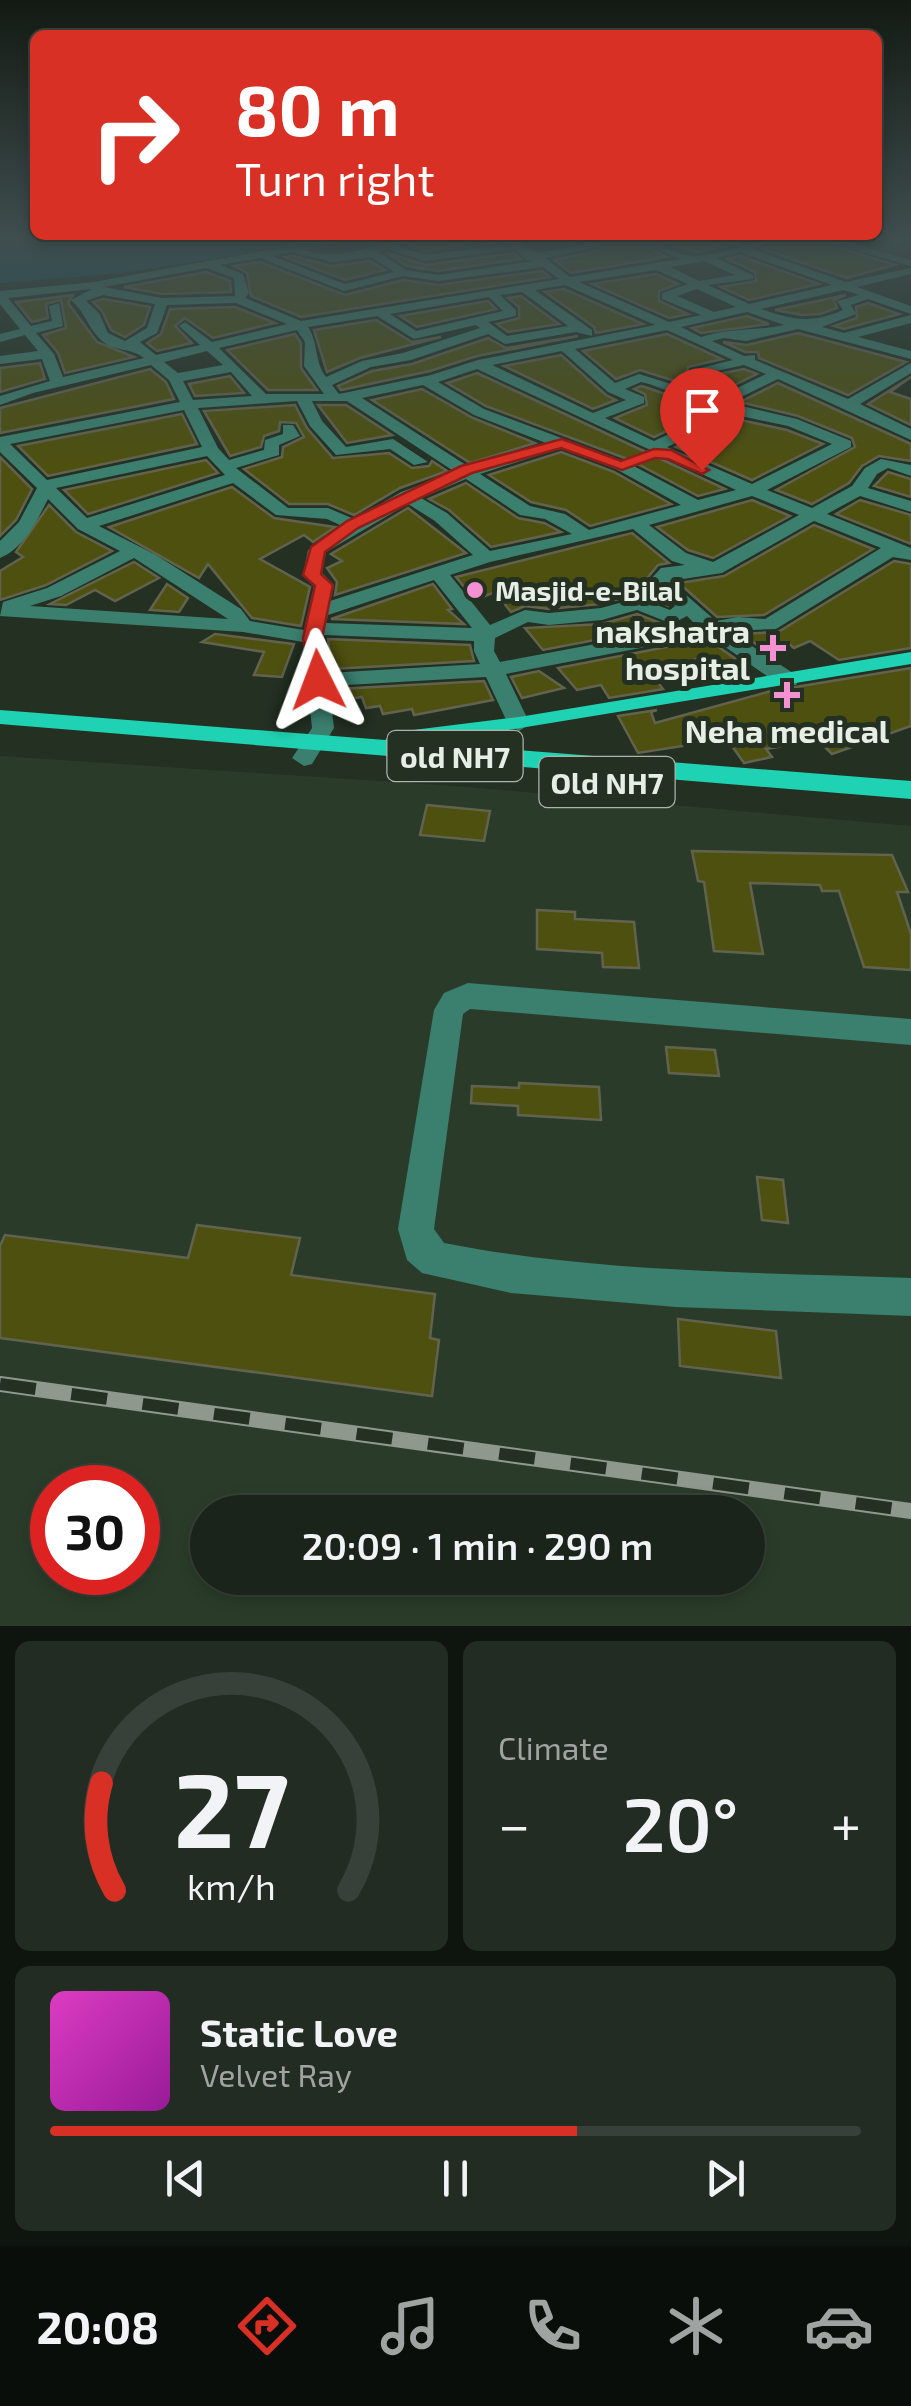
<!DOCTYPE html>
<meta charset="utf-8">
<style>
body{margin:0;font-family:"Exo 2",sans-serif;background:#232c23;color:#f1f3f6;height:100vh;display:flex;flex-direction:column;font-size:38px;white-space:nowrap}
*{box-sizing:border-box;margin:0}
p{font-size:32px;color:#9fa4a2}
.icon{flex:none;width:55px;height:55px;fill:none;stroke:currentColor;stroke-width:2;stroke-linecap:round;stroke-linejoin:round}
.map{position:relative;height:1626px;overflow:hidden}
.panel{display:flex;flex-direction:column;gap:15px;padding:15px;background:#0e140e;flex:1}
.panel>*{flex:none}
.hud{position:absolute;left:30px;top:30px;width:852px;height:210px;border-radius:15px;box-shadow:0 5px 15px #0003,0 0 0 2px #384139;background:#d93025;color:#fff;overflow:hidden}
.speed{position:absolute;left:30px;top:1465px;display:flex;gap:20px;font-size:50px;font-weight:700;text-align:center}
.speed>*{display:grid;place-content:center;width:130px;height:130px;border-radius:50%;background:#1a241a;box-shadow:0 5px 15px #0003,0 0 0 2px #384139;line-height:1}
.speed .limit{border:15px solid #d22;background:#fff;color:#111}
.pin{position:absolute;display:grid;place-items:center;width:85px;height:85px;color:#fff;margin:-102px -42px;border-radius:50% 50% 50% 0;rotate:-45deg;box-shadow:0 0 10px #0007}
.pin .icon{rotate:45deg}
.me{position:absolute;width:110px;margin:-55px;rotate:357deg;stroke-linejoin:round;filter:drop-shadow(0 0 8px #0008)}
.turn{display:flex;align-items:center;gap:35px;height:210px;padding:0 40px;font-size:45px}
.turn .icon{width:130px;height:130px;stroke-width:2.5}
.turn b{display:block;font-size:70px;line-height:85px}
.big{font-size:75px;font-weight:600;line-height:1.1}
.panel .widget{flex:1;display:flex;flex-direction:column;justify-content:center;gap:15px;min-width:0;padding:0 35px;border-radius:15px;background:#232c23}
.panel .dial{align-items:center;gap:0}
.dial svg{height:260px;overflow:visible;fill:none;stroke:#384139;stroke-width:7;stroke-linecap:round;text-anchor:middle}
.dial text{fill:#f1f3f6;stroke:none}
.song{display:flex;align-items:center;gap:30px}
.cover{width:120px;height:120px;border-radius:15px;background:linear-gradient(135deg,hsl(310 70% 55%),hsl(300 70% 35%))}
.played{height:10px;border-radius:5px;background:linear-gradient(90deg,#d93025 65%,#384139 65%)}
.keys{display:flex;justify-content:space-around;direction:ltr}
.heat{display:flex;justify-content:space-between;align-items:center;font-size:55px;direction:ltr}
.panel .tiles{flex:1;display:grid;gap:15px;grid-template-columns:1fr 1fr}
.widget:last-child{grid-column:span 2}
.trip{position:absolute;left:190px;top:1495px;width:575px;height:100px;border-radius:50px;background:#1a241a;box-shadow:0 5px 15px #0003,0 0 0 2px #384139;font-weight:600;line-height:100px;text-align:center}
.tab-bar{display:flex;height:160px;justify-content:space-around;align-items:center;background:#0a0e0a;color:#9fa4a2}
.tab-bar .icon{width:70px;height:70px}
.tab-bar .current{color:#d93025}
.tab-bar b{font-size:45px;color:#f1f3f6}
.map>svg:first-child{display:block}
.built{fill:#2a3c29;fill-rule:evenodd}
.water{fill:#12525b}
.building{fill:#4e500f;stroke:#61634f;stroke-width:2.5}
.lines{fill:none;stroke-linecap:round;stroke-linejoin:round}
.minor{fill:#3b7f6f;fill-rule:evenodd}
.major{fill:#1fd2b3;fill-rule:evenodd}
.rail-casing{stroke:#8e988d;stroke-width:16}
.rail{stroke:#233022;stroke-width:12;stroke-dasharray:36;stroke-linecap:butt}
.route{fill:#d93025;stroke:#8d1f18;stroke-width:2.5}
.poi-dot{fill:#f491d3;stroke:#233022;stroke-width:4}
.labels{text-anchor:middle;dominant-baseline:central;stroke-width:10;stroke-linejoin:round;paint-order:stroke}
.far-poi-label{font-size:28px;font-weight:bold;fill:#e6eee5;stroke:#233022;text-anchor:start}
.shield{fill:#233022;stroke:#acb5aa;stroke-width:2.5}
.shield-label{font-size:30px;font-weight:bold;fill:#e6eee5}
.poi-label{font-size:32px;font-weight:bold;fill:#e6eee5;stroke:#233022;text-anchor:end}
</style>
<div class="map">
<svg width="911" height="1626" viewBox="0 0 911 1626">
<rect width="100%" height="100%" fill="#233022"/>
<!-- built -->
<path class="built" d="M 0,756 L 468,787 L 911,826 L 911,1626 L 0,1626 ZM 52,1488 L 138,1488 L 138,1572 L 52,1572 ZM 208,1512 L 748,1512 L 748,1578 L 208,1578 Z"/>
<!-- water -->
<path class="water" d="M 0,239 L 330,239 L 123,273 L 0,283 Z"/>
<!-- building -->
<g class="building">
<path d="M 422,239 L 496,239 L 498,242 L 426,251 L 410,246 Z"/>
<path d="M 604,239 L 631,239 L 667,257 L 571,273 L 554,260 L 603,250 Z"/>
<path d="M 654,239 L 755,239 L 696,252 Z"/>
<path d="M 787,239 L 813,239 L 895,265 L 846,278 L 763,249 Z"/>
<path d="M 387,253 L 426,265 L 514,253 L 521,259 L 438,271 L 407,266 Z"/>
<path d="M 292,256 L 332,266 L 370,261 L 385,270 L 345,280 L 285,257 Z"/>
<path d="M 740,256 L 819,284 L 749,300 L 721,287 L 756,281 L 755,272 L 727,259 Z"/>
<path d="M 260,262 L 345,295 L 403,280 L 438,285 L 542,271 L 550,277 L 301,317 L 251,296 L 247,273 L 234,266 Z"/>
<path d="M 206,272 L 230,281 L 231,292 L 162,294 L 124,287 Z"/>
<path d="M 656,274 L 678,284 L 659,291 L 659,301 L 688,314 L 669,318 L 592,284 Z"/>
<path d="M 564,289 L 643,324 L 596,333 L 594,327 L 545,292 Z"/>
<path d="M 73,295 L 68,303 L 97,342 L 134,357 L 65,373 L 58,353 L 43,335 L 66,328 L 61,300 L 46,304 L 48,318 L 32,322 L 16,302 Z"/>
<path d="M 846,295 L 834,300 L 837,308 L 820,314 L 802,315 L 775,310 Z"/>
<path d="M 521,296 L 559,324 L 508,332 L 497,324 L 519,318 L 519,307 L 508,298 Z"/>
<path d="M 103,299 L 150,307 L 144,325 L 125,337 L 111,330 L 102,311 L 93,302 Z"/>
<path d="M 488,301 L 496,309 L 417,327 L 400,316 Z"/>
<path d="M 868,303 L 899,314 L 844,329 L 834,326 L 857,318 L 856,307 Z"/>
<path d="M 235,307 L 275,323 L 213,338 L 185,318 L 175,326 L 192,343 L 157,351 L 147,343 L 161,334 L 170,309 Z"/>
<path d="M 747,316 L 769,324 L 701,333 L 692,328 Z"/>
<path d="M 376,320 L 412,342 L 441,337 L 360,358 L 327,372 L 314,330 Z"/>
<path d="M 798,333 L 906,362 L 848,395 L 759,358 L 758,352 L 745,352 L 723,342 L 747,345 Z"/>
<path d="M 295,334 L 301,343 L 301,368 L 317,390 L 268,390 L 227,350 Z"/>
<path d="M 667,334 L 722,359 L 688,367 L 687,380 L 744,369 L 757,374 L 716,394 L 640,370 L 616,379 L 583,351 Z"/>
<path d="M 578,336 L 477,356 L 430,371 L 341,390 L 338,386 L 372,371 L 412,364 L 488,338 L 506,348 Z"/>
<path d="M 561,355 L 606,395 L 616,400 L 593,409 L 504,366 Z"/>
<path d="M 40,363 L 45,379 L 0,392 L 0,368 Z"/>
<path d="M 150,369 L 166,382 L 174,399 L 0,433 L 0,408 Z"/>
<path d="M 477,373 L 725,489 L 698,496 L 630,460 L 486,406 L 447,383 Z"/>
<path d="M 230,376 L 244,393 L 195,396 L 189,384 Z"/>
<path d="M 911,377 L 890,392 L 911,399 L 911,425 L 868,404 Z"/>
<path d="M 778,383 L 911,444 L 911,461 L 879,456 L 862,466 L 849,483 L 812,504 L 776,490 L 855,447 L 852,438 L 798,416 L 740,402 Z"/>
<path d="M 641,386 L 648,388 L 711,410 L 654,437 L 615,418 L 647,405 L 645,394 L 634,389 Z"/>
<path d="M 422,389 L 473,418 L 535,443 L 470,463 L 372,400 Z"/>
<path d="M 295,405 L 307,428 L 333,458 L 389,453 L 412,468 L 429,466 L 432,461 L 447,471 L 400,488 L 354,515 L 328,504 L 289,504 L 244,469 L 282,457 L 283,447 L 304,437 L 296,423 L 280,422 L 279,431 L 264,436 L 261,447 L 230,456 L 204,411 Z"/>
<path d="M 318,405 L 346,405 L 392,435 L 347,443 Z"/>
<path d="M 182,414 L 197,444 L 48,476 L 18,446 Z"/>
<path d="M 736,419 L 787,430 L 823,444 L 752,480 L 676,447 Z"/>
<path d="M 561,452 L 614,472 L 671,504 L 590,526 L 566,510 L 531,502 L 489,475 Z"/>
<path d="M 0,457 L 32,489 L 16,520 L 0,536 Z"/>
<path d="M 206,460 L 218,473 L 88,514 L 64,490 Z"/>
<path d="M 888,472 L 911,479 L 911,497 L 874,486 Z"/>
<path d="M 466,483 L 518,518 L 544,523 L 561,532 L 491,547 L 449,510 L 429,499 Z"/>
<path d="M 232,487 L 274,518 L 335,527 L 313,542 L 304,535 L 260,559 L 310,587 L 301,626 L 252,618 L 208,564 L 199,578 L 109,527 Z"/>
<path d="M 752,500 L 790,516 L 713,558 L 688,550 L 657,527 Z"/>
<path d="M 860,500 L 911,515 L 911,544 L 836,514 Z"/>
<path d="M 49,505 L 76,532 L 112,551 L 46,585 L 0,600 L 0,571 L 23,557 L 16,552 Z"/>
<path d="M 408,508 L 466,553 L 335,595 L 337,582 L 327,568 L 342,561 L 331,554 Z"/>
<path d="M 814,525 L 873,549 L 764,615 L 717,617 L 679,583 L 724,576 Z"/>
<path d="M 632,533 L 669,563 L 658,565 L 645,581 L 669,606 L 637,594 L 600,604 L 549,609 L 525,606 L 511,612 L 495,592 L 475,600 L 456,577 Z"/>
<path d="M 894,561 L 911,564 L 911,648 L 839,660 L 810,641 L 794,648 L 788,643 L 769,653 L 741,634 L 778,632 Z"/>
<path d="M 134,562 L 159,578 L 115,601 L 95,590 L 66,605 L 50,604 Z"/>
<path d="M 167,584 L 188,598 L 179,612 L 150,610 Z"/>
<path d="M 433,584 L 452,609 L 448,610 L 464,624 L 331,619 Z"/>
<path d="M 637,614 L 668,626 L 543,650 L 525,628 L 602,624 Z"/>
<path d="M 215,634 L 294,644 L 282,677 L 254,675 L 264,652 L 202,642 Z"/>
<path d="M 328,639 L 470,645 L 474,661 L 332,669 Z"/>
<path d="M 707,639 L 736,659 L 720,664 L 715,656 L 653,667 L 657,672 L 651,673 L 663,689 L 609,698 L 601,685 L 577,690 L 558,668 Z"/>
<path d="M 911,668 L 911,726 L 832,754 L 818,740 L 766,749 L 772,757 L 744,763 L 727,739 L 638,753 L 618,716 L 657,710 L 651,712 L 655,723 L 771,691 Z"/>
<path d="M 539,671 L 564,688 L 522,698 L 511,677 Z"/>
<path d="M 484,681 L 493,700 L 414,715 L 412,709 L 383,714 L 380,706 L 366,708 L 362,697 L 342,700 L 338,689 Z"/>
<path d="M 427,805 L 490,811 L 484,841 L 420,835 Z"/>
<path d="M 692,851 L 892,855 L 908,892 L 897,892 L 911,934 L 911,970 L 864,967 L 839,891 L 822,891 L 820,885 L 750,883 L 763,954 L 714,951 L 704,882 L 698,881 Z"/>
<path d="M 537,910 L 575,912 L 575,919 L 634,922 L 639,968 L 603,967 L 602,953 L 537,949 Z"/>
<path d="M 666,1047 L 715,1050 L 719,1076 L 669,1073 Z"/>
<path d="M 519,1083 L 599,1087 L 601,1120 L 518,1115 L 518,1106 L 471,1103 L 472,1086 L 519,1088 Z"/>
<path d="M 757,1177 L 783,1180 L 788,1223 L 762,1220 Z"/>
<path d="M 197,1225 L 300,1238 L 291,1275 L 435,1294 L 430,1338 L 439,1340 L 432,1396 L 0,1338 L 0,1246 L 5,1235 L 188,1258 Z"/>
<path d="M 678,1319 L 776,1331 L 781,1378 L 680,1366 Z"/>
</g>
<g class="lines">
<!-- minor -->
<g class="minor">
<path d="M 328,239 L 350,239 L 304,250 C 348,264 376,239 418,239 L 398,246 L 426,255 L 507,244 L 500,239 L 513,239 L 537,253 L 602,242 L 602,246 L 545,258 L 570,277 L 680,259 L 635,239 C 657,239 676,257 696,256 C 726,255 753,239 783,239 L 751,249 L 846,282 L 911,268 L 911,274 L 857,287 L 911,306 L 911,314 L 868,299 L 851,305 L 856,314 L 822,327 L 844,333 L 911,315 L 911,323 L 858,337 L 911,351 L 911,359 L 798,329 L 746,341 L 724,338 L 712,341 L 744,356 L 755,355 L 755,360 L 848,399 L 911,363 L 911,373 L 860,404 L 911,429 L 911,440 L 778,379 L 729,403 L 797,419 L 851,441 L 851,447 L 767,490 L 812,508 L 852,486 L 865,468 L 881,459 L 911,465 L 911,476 L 888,468 L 877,474 L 868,488 L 911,501 L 911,512 L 860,496 L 827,514 L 911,548 L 911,560 L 893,557 L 776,629 L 729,631 L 796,675 L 799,680 L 796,685 L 780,685 L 708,635 L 506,674 L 530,724 L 519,731 L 508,724 L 486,677 L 329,686 L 334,728 L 312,764 L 304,766 L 292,758 L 312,728 L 303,642 L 243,632 L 0,616 L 3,602 L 47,588 L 120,551 L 78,529 L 48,499 C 37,521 23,549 0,558 L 0,541 L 19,522 L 37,488 L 0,452 L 0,437 L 180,402 L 169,380 L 151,365 L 33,393 L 0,405 L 0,396 L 50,381 L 42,359 L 0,364 L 0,356 L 38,351 L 25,335 L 0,342 L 0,334 L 20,329 L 0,304 L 0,291 L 94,282 ZM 387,249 L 425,261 L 515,249 L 527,260 L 535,261 L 438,275 L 406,270 L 378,252 ZM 292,252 L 333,262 L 371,257 L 394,272 L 345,284 L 272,256 ZM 740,252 L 832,285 L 749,304 L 708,285 L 753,279 L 753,275 L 716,258 ZM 260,258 L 344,291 L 403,276 L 438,281 L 543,267 L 559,279 L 301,321 L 245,298 L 249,293 L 243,274 L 220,265 ZM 704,261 L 735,275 L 699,281 L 670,267 ZM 206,268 L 234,278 L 235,296 L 162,298 L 104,287 ZM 656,270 L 688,284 L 662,293 L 662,299 L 701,315 L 669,322 L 579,282 ZM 565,285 L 655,325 L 478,360 L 431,375 L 339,394 L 332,385 L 371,367 L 411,360 L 488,334 L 505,344 L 576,332 L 592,336 L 592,330 L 535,290 ZM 92,289 L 71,300 C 86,313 87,326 100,339 C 112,352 130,347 144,358 L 63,377 L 54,354 L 36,333 L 63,326 L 59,303 L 49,306 L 52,321 L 31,326 L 8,298 ZM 697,289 L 736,307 L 714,312 L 677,296 ZM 844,290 L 859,295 L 837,301 L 843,310 C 811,324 792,320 761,309 ZM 522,292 L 568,326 L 507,336 L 488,322 L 516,316 L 516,310 L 500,295 ZM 103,295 L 155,304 L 147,328 L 125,341 L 108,333 L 99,313 L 86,301 ZM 489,297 L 503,311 L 416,331 L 390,314 ZM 236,303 L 287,324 L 212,342 L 185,322 L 179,326 L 200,345 L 156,355 L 140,342 L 157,333 L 167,305 ZM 747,312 L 784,325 C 756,331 728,328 701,337 L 681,327 ZM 377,316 L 414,339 L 476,325 L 480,328 L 403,353 L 362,361 L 326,377 C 314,361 319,344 308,327 ZM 297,330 L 305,342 L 304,366 L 324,394 L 266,394 L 219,348 ZM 667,330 L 733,360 L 689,371 L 689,377 L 744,365 L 766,374 L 716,398 L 639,374 L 615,383 L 575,349 ZM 207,351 L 223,365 L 178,373 L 164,362 ZM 562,351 L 608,392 L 626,400 L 593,413 L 492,365 ZM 477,369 L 736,490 L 698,500 L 628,463 L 484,409 L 438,382 ZM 231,372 L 252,396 L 193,400 L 183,381 ZM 641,382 L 649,384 L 721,410 L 654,441 L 605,418 L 644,403 L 644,397 L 625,389 ZM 423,385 L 474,415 L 546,443 L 469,467 L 362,398 ZM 297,401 L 310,426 L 336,455 L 390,449 L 414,465 L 428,462 L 393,439 L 346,447 L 322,421 L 312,401 L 347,401 L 455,472 L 401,492 L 354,519 L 328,508 L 288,508 L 236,468 L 279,455 L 279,445 L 300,436 L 293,425 L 283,425 L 283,434 L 265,440 L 264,450 L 229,460 L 218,448 L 198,408 ZM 184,410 L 202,447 L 47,480 L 10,444 ZM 736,415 L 788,426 L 832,444 L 752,484 L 667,447 ZM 561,448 L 616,469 L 681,505 L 589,530 L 565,514 L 530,506 L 480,474 ZM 207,456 L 225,475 L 87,518 L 56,488 ZM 466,479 L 520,515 L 545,519 L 572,534 L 490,551 L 447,513 L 421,498 ZM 233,483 L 276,515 L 327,519 L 342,526 L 308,550 L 303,575 L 314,586 L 304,630 L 250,621 L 241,609 L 156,555 L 99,526 ZM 752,496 L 799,515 L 713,562 L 686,553 L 649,525 ZM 408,504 L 435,521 L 473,555 L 330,601 L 334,585 L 322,573 L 326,552 ZM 814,521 L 881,548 L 765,619 L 738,617 L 716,621 L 670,581 L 722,573 ZM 633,529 L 672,561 L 685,565 L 661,568 L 649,581 L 675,606 L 670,610 L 638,598 L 601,608 L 549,613 L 525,610 L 490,625 L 450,575 L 490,562 ZM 134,558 L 228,619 L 30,606 L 61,596 ZM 434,580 L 472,628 L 326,623 L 328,615 ZM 637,610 L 672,624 L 687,616 L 696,625 L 500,662 L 494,651 L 495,638 L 528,622 L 549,625 L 602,620 ZM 324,635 L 474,641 L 474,651 L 480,664 L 328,673 Z"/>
<path d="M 817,239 L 834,239 L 911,260 L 911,266 Z"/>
<path d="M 468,983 L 911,1019 L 911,1045 L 470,1009 L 463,1014 L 434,1229 L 444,1243 C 597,1273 755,1272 911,1278 L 911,1316 L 676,1307 L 511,1293 L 422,1273 L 407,1260 L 398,1229 L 434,1010 L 444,993 Z"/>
</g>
<!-- major -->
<path class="major" d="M 911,652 L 911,664 L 429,743 L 911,781 L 911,799 L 0,724 L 0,710 L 385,740 L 397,732 L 519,717 Z"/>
<defs>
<path id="rail" d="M 0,1384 L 911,1511"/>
</defs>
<!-- rail casing -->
<use href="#rail" class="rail-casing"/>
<!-- rail -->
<use href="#rail" class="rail"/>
</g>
<!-- sky -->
<linearGradient id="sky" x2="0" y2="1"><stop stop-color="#131a13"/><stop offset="0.51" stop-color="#3f4e4f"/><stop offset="1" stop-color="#3f4e4f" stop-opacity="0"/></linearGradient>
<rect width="911" height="467" fill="url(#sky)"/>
<!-- route -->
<path class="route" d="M 562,439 L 621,461 L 654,449 L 671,450 L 709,470 L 702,474 L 668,459 L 655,458 L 622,470 L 561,448 L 472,473 L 358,528 L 325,552 L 321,574 L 333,585 L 322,638 L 326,648 L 327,680 L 324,684 L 311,684 L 303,638 L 315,586 L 303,575 L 311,547 L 347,521 L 461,466 Z"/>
<!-- markers -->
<g class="poi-dot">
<circle cx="475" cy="590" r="10"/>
<path d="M768 633h10v10h10v10h-10v10h-10v-10h-10v-10h10z"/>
<path d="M782 680h10v10h10v10h-10v10h-10v-10h-10v-10h10z"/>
</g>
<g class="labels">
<!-- far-poi labels -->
<g class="far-poi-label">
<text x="495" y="590">Masjid-e-Bilal</text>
</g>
<!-- shield labels -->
<g class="shield">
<rect x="387.5" y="731" width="135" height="50" rx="8"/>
<rect x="539.5" y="757" width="135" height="50" rx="8"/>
</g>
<g class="shield-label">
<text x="455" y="756">old NH7</text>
<text x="607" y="782">Old NH7</text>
</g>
<!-- poi labels -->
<g class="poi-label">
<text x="750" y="630">nakshatra<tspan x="750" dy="37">hospital</tspan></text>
<text x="787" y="730" text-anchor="middle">Neha medical</text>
</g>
</g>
</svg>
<div class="speed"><div class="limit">30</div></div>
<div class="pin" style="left:702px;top:470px;background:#d93025"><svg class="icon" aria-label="arrive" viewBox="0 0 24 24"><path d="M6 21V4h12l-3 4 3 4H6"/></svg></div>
<svg class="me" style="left:318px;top:680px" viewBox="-20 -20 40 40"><path d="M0-17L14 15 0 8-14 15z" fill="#d93025" stroke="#fff" stroke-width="4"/></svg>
<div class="trip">20:09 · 1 min · 290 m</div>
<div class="hud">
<div class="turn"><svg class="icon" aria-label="right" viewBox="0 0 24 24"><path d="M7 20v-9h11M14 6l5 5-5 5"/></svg><div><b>80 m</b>Turn right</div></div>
</div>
</div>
<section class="panel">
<div class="tiles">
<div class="widget dial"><svg viewBox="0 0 100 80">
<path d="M14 69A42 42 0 1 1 86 69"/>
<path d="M14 69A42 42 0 0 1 10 36" stroke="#d93025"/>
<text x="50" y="56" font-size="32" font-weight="700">27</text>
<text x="50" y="72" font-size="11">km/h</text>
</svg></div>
<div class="widget"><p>Climate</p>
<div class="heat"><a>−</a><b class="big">20°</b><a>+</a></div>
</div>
<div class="widget">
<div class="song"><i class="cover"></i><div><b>Static Love</b><p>Velvet Ray</p></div></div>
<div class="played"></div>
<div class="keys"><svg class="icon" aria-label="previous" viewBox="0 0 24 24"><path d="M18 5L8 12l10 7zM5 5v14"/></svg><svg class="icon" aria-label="pause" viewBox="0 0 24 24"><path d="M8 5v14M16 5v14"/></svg><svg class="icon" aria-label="next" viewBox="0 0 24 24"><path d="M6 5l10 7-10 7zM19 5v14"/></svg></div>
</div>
</div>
</section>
<nav class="tab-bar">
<b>20:08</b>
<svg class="icon current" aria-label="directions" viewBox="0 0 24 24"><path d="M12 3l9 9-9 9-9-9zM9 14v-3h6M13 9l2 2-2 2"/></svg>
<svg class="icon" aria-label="music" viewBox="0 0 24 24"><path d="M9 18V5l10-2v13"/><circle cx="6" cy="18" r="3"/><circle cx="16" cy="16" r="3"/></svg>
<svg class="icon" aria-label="phone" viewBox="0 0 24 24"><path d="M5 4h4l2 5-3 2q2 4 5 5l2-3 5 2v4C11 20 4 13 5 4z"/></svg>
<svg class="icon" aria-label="climate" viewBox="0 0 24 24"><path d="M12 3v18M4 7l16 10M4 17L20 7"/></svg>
<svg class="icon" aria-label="car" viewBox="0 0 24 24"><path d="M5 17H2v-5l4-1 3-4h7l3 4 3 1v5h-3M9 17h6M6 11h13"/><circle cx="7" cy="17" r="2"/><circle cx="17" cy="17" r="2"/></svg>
</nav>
